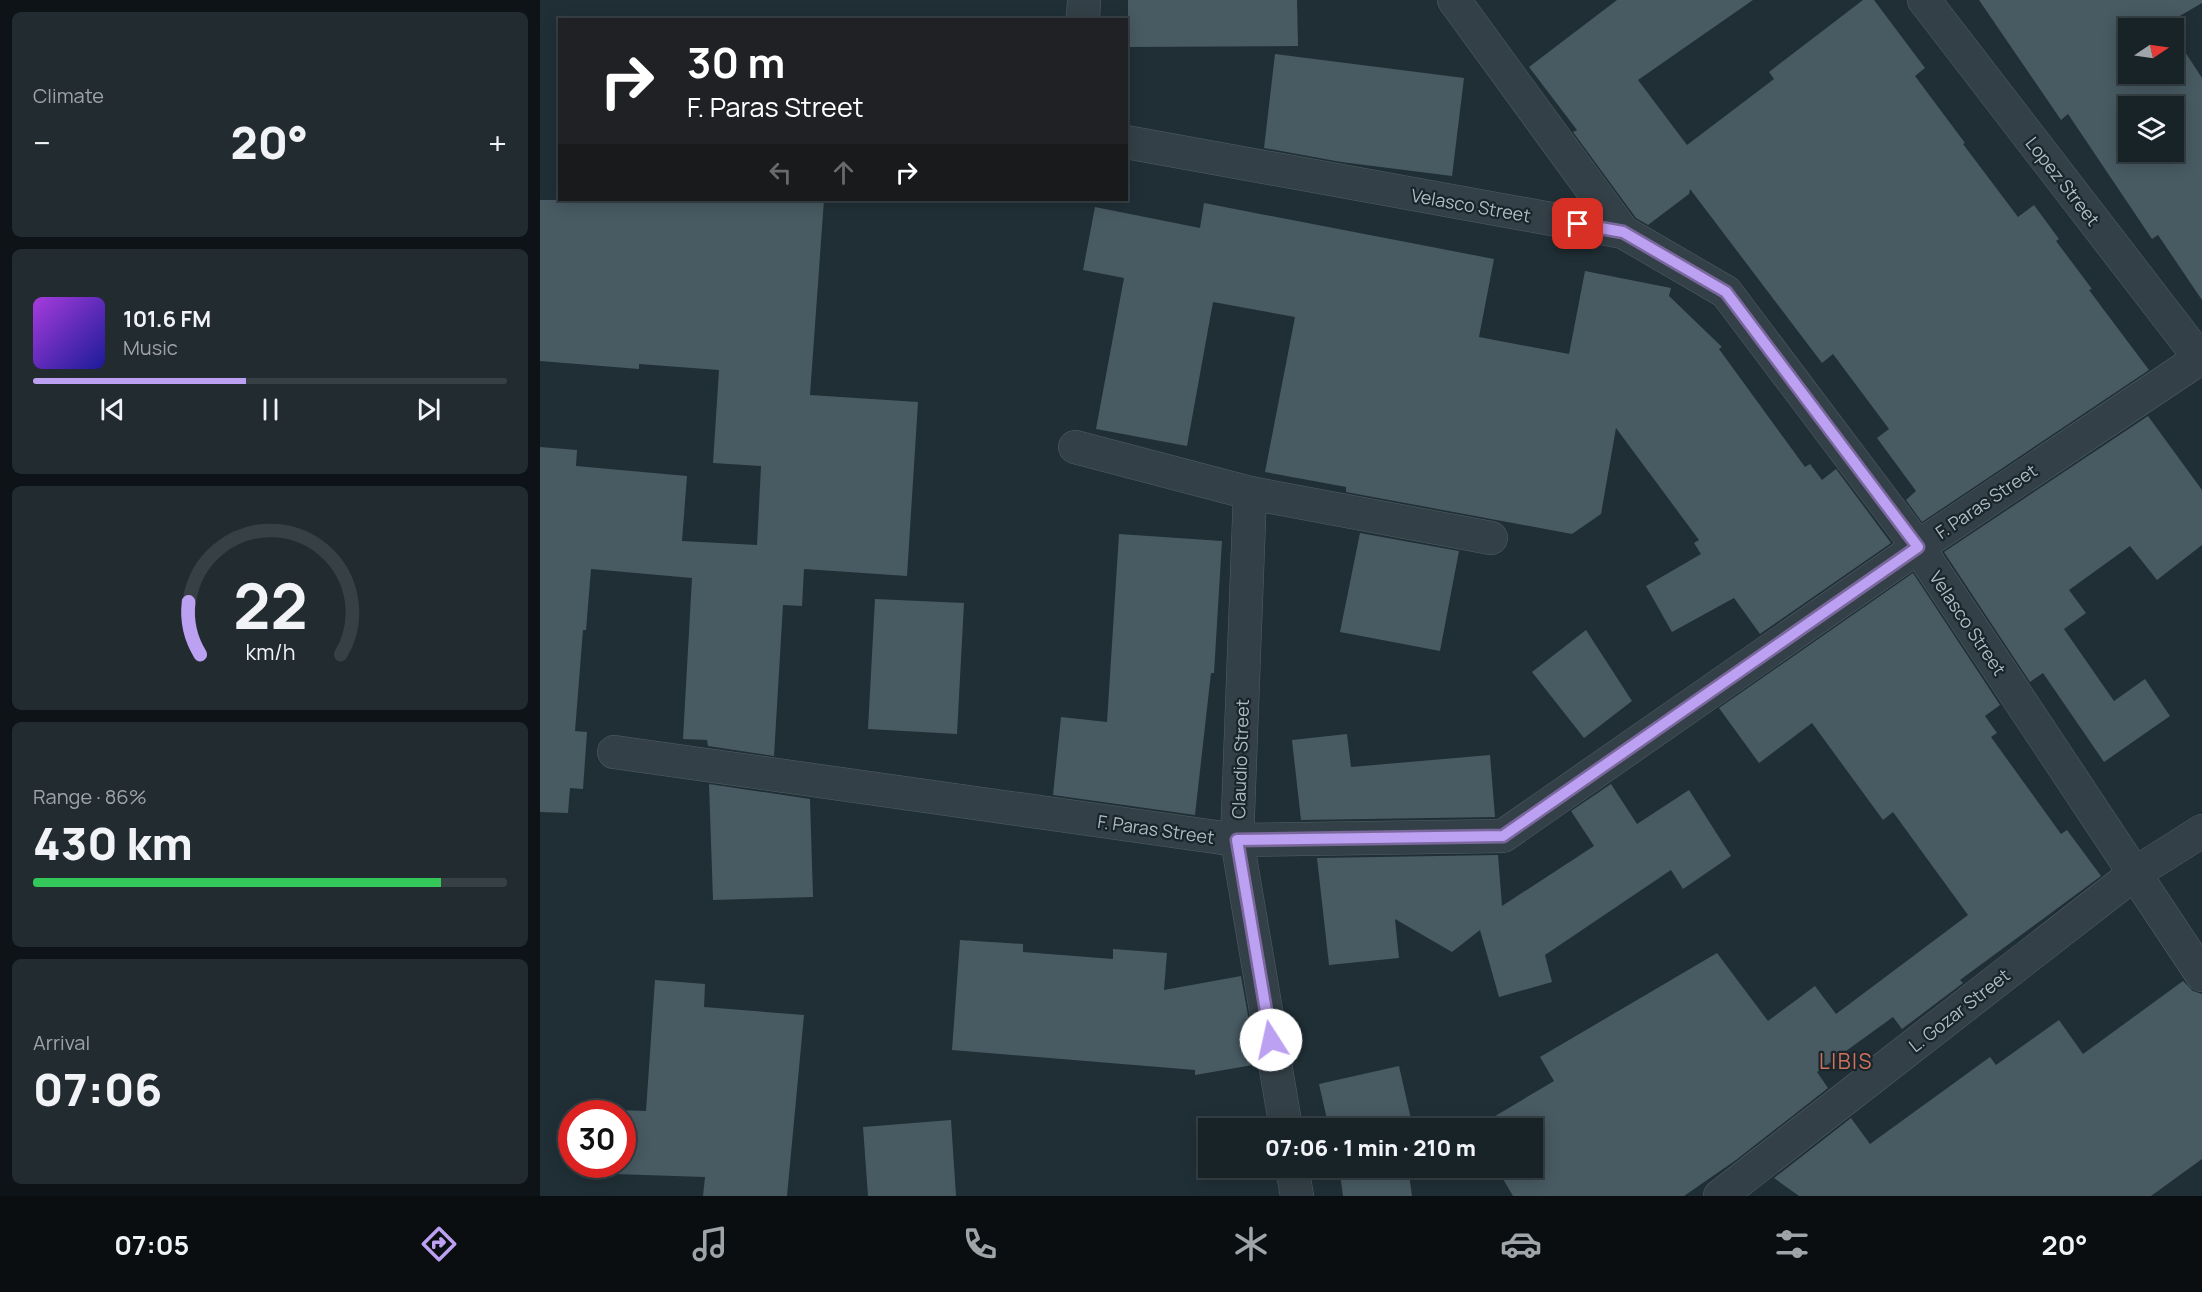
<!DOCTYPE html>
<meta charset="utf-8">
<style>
body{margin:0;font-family:Manrope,sans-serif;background:#212b30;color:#f1f3f6;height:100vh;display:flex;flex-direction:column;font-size:22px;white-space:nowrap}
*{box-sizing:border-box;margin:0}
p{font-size:20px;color:#9fa4a8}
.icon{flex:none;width:33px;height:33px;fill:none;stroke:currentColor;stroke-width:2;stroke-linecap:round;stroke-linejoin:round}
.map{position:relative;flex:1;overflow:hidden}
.panel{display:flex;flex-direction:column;gap:12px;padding:12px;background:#0d1316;width:540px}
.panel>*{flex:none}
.guide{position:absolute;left:18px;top:18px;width:570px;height:183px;border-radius:0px;box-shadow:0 3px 15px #0003,0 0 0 2px #364045;background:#202124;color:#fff;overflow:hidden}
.needle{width:39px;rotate:77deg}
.buttons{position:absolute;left:1578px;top:18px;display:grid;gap:12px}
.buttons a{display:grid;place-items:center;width:66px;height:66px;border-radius:0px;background:#182328;box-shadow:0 3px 15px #0003,0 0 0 2px #364045;font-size:30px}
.speed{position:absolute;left:18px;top:1100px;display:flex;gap:12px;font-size:30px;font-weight:700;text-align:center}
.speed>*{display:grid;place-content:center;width:78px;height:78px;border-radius:50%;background:#182328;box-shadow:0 3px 15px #0003,0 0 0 2px #364045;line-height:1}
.speed .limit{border:9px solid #d22;background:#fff;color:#111}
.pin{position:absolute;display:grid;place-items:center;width:51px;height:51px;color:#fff;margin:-26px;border-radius:12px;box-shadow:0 3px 9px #0006}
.me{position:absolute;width:66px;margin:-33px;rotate:350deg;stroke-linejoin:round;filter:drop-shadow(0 0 4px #0008)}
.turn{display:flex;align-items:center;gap:21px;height:126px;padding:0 30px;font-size:27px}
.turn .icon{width:78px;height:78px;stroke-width:2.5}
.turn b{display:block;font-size:42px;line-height:51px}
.lanes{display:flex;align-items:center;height:57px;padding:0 30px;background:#0003;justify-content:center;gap:30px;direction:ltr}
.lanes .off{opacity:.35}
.big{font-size:45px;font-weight:800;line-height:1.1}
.panel .widget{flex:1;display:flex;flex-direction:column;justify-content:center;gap:9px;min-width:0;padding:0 21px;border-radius:9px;background:#212b30}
.panel .dial{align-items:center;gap:0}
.dial svg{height:156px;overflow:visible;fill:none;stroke:#364045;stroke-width:7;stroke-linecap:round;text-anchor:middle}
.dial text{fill:#f1f3f6;stroke:none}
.song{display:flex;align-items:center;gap:18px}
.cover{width:72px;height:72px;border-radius:9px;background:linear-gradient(135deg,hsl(280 70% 55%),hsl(240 70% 35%))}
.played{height:6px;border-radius:3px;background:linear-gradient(90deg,#bca0f2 45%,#364045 45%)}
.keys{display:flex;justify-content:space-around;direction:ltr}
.heat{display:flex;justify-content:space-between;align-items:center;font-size:33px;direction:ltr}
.charge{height:9px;border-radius:4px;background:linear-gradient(90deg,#34c759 86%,#364045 0)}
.trip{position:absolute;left:658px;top:1118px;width:345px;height:60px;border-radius:0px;background:#182328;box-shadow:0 3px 15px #0003,0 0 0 2px #364045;font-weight:800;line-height:60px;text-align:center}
.dock{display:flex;height:96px;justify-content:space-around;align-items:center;background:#0a0e10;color:#9fa4a8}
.dock .icon{width:42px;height:42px}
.dock .on{color:#bca0f2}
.dock b{font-size:27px;color:#f1f3f6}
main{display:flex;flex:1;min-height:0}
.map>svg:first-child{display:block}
.building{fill:#485a62;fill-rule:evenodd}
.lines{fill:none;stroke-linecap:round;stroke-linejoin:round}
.street-casing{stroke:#515e65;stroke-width:34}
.street{stroke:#344047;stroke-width:33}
.route-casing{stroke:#7a689d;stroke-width:15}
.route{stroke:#bca0f2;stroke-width:10}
.labels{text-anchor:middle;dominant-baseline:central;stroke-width:4.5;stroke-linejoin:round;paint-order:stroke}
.street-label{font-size:18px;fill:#aebcc4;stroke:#19252b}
.quarter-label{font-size:21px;letter-spacing:1.5px;fill:#d0725c;stroke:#19252b}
</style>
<main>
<section class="panel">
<div class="widget"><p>Climate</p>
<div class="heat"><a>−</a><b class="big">20°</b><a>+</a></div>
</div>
<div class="widget">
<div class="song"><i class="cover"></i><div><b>101.6 FM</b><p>Music</p></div></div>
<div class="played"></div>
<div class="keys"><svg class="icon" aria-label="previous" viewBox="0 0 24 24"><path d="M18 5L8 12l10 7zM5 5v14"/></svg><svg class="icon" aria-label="pause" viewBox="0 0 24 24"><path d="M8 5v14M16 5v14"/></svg><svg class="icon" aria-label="next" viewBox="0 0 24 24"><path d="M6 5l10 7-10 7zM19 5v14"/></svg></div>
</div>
<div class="widget dial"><svg viewBox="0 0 100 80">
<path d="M14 69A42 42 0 1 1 86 69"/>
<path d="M14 69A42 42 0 0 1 8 42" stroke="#bca0f2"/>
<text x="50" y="56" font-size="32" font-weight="700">22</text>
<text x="50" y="72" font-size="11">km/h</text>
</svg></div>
<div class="widget"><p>Range · 86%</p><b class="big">430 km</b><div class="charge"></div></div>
<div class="widget"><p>Arrival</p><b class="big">07:06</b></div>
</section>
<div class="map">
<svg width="1662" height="1196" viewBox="0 0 1662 1196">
<rect width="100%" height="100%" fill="#202f36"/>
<!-- building -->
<g class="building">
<path d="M 588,0 L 757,0 L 758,46 L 588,47 Z"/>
<path d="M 1077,0 L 1213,0 L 1098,80 L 1147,145 L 1234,79 L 1229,72 L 1323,0 L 1334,0 L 1385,68 L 1375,76 L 1425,143 L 1423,144 L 1478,217 L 1494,205 L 1519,239 L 1516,241 L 1552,289 L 1549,290 L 1609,370 L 1382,522 L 1366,500 L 1376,491 L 1337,438 L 1349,429 L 1293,354 L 1282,363 L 1150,189 L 1149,194 L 1108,225 L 1096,218 L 1033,132 L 1037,130 L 989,67 Z"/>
<path d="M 1439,0 L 1662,0 L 1662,3 L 1626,24 L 1629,28 L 1588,28 L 1588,74 L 1634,74 L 1634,35 L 1662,78 L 1662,300 L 1618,235 L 1612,239 L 1528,114 L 1521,120 ZM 1588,106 L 1634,106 L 1634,152 L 1588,152 Z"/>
<path d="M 735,54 L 924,78 L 912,176 L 801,162 L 724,148 Z"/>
<path d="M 0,200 L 284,200 L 270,395 L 378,402 L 367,576 L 264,569 L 262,606 L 243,605 L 234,756 L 168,746 L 167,740 L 143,739 L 152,578 L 51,569 L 46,630 L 43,630 L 35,731 L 47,732 L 43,789 L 30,788 L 28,813 L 0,812 L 0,447 L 37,450 L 36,466 L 147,476 L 142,541 L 217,545 L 221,466 L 173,463 L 179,370 L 99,364 L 99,369 L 0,361 Z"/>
<path d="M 664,203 L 954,259 L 939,337 L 1029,354 L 1045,271 L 1131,288 L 1129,296 L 1182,347 L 1179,349 L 1265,467 L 1270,464 L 1282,480 L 1296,469 L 1351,543 L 1220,634 L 1194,598 L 1132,632 L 1106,586 L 1161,554 L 1154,543 L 1159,540 L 1076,428 L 1061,514 L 1032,534 L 806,492 L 806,487 L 725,472 L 755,317 L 673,302 L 647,446 L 556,429 L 584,278 L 543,270 L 555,207 L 660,228 Z"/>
<path d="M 1608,416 L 1662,490 L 1662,545 L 1617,580 L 1590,546 L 1529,590 L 1546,613 L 1524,629 L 1574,701 L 1605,679 L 1630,716 L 1564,762 L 1503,673 L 1490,682 L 1404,552 Z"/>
<path d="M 820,533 L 919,551 L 900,651 L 800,632 Z"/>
<path d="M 579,534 L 682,541 L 674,673 L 671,673 L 655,815 L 513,795 L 521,717 L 567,722 Z"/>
<path d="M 1373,573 L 1460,705 L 1445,716 L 1457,733 L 1451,737 L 1521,834 L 1527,830 L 1561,876 L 1420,980 L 1423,983 L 1362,1029 L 1353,1017 L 1277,1072 L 1288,1088 L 1196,1160 L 1144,1196 L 973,1196 L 956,1167 L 993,1167 L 993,1128 L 935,1128 L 1014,1081 L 1000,1057 L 1177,953 L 1228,1021 L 1275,986 L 1296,1014 L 1428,915 L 1353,812 L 1343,820 L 1272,723 L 1219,763 L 1179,708 Z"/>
<path d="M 335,599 L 424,603 L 417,734 L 328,729 Z"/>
<path d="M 1046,630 L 1092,701 L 1044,738 L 992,672 Z"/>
<path d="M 807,734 L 811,767 L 950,755 L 955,817 L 761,820 L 752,740 Z"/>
<path d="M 169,784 L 270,799 L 273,897 L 173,900 Z"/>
<path d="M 1071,784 L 1097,824 L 1149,790 L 1191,856 L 1143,889 L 1131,870 L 1005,955 L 1012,982 L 959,997 L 940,930 L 912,952 L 855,919 L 859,958 L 789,965 L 777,858 L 958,855 L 962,906 L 1054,846 L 1031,811 Z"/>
<path d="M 420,940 L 483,944 L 483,952 L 573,959 L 573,949 L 627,953 L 624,990 L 701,976 L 709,1021 L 705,1022 L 713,1065 L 655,1075 L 655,1070 L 412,1050 Z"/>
<path d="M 115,980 L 165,984 L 164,1007 L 264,1015 L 247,1196 L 163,1196 L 165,1177 L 74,1174 L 75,1164 L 82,1164 L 82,1113 L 76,1113 L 76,1110 L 106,1111 Z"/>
<path d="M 1643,981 L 1653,991 L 1662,994 L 1662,1159 L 1611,1196 L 1259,1196 L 1234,1178 L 1311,1118 L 1330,1144 L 1450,1057 L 1456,1065 L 1519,1020 L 1543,1054 Z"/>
<path d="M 859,1066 L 873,1128 L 789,1128 L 779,1084 Z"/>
<path d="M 411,1120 L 416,1196 L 328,1196 L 323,1127 Z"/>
<path d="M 799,1167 L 868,1167 L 872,1196 L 803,1196 Z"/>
</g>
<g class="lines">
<defs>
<g id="street">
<path d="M 914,0 L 1083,232"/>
<path d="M 1384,0 L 1662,361"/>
<path d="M 543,20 L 544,0"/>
<path d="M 586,142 L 1083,232 L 1186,292 L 1378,547 L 1662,975"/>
<path d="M 535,447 L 710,493 L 951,538"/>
<path d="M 710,493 L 697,840 L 746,1128"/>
<path d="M 74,752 L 697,840 L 963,836 L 1378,547 L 1662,357"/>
<path d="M 752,1167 L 757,1196"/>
<path d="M 1180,1196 L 1594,874 L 1662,831"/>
</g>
</defs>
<!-- street casing -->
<use href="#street" class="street-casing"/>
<!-- street -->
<use href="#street" class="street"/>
</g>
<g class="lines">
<defs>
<path id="route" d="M 731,1040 L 697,840 L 963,836 L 1378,547 L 1186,292 L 1083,232 L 1038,224"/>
</defs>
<!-- route casing -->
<use href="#route" class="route-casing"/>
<!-- route -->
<use href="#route" class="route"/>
</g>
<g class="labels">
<!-- street labels -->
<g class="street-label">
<text transform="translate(1523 181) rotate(52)">Lopez Street</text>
<text transform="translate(931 205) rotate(10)">Velasco Street</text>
<text transform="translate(1446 501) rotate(-34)">F. Paras Street</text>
<text transform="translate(1428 623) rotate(56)">Velasco Street</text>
<text transform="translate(700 759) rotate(-88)">Claudio Street</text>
<text transform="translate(616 829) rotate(8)">F. Paras Street</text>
<text transform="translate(1419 1010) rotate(-38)">L. Gozar Street</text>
</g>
<!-- quarter labels -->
<g class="quarter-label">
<text x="1306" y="1061">LIBIS</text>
</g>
</g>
</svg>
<div class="buttons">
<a><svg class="needle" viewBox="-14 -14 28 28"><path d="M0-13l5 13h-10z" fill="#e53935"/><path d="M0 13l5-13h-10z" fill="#9fa4a8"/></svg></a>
<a><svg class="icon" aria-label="layers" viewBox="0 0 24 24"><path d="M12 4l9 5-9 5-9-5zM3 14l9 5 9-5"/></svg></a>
</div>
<div class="speed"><div class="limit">30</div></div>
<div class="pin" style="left:1038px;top:224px;background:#d93025"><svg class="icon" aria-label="arrive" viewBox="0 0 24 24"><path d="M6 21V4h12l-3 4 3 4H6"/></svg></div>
<svg class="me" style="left:731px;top:1040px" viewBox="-20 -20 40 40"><circle r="19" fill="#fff"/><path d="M0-13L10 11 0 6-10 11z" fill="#bca0f2"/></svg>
<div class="trip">07:06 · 1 min · 210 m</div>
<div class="guide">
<div class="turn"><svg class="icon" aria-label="right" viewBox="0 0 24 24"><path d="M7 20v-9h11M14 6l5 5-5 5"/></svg><div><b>30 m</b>F. Paras Street</div></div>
<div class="lanes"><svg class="icon off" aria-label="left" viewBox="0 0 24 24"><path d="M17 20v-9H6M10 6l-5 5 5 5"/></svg><svg class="icon off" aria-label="ahead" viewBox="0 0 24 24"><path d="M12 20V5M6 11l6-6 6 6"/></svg><svg class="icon" aria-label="right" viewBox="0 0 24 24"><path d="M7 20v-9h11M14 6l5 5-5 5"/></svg></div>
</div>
</div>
</main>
<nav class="dock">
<b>07:05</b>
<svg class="icon on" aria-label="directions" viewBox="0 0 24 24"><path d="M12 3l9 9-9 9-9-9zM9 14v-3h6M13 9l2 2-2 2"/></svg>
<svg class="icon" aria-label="music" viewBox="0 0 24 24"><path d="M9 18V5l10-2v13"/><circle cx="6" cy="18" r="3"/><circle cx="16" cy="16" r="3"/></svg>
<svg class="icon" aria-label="phone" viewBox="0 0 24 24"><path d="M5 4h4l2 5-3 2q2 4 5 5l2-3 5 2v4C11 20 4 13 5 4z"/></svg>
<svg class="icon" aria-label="climate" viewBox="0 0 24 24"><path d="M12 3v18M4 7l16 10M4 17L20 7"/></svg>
<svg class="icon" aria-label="car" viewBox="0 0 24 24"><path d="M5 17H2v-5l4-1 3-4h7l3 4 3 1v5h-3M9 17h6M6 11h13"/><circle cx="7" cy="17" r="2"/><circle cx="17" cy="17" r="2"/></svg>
<svg class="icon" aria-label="filters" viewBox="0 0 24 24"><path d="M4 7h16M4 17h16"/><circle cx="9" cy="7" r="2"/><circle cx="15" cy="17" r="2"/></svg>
<b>20°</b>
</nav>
